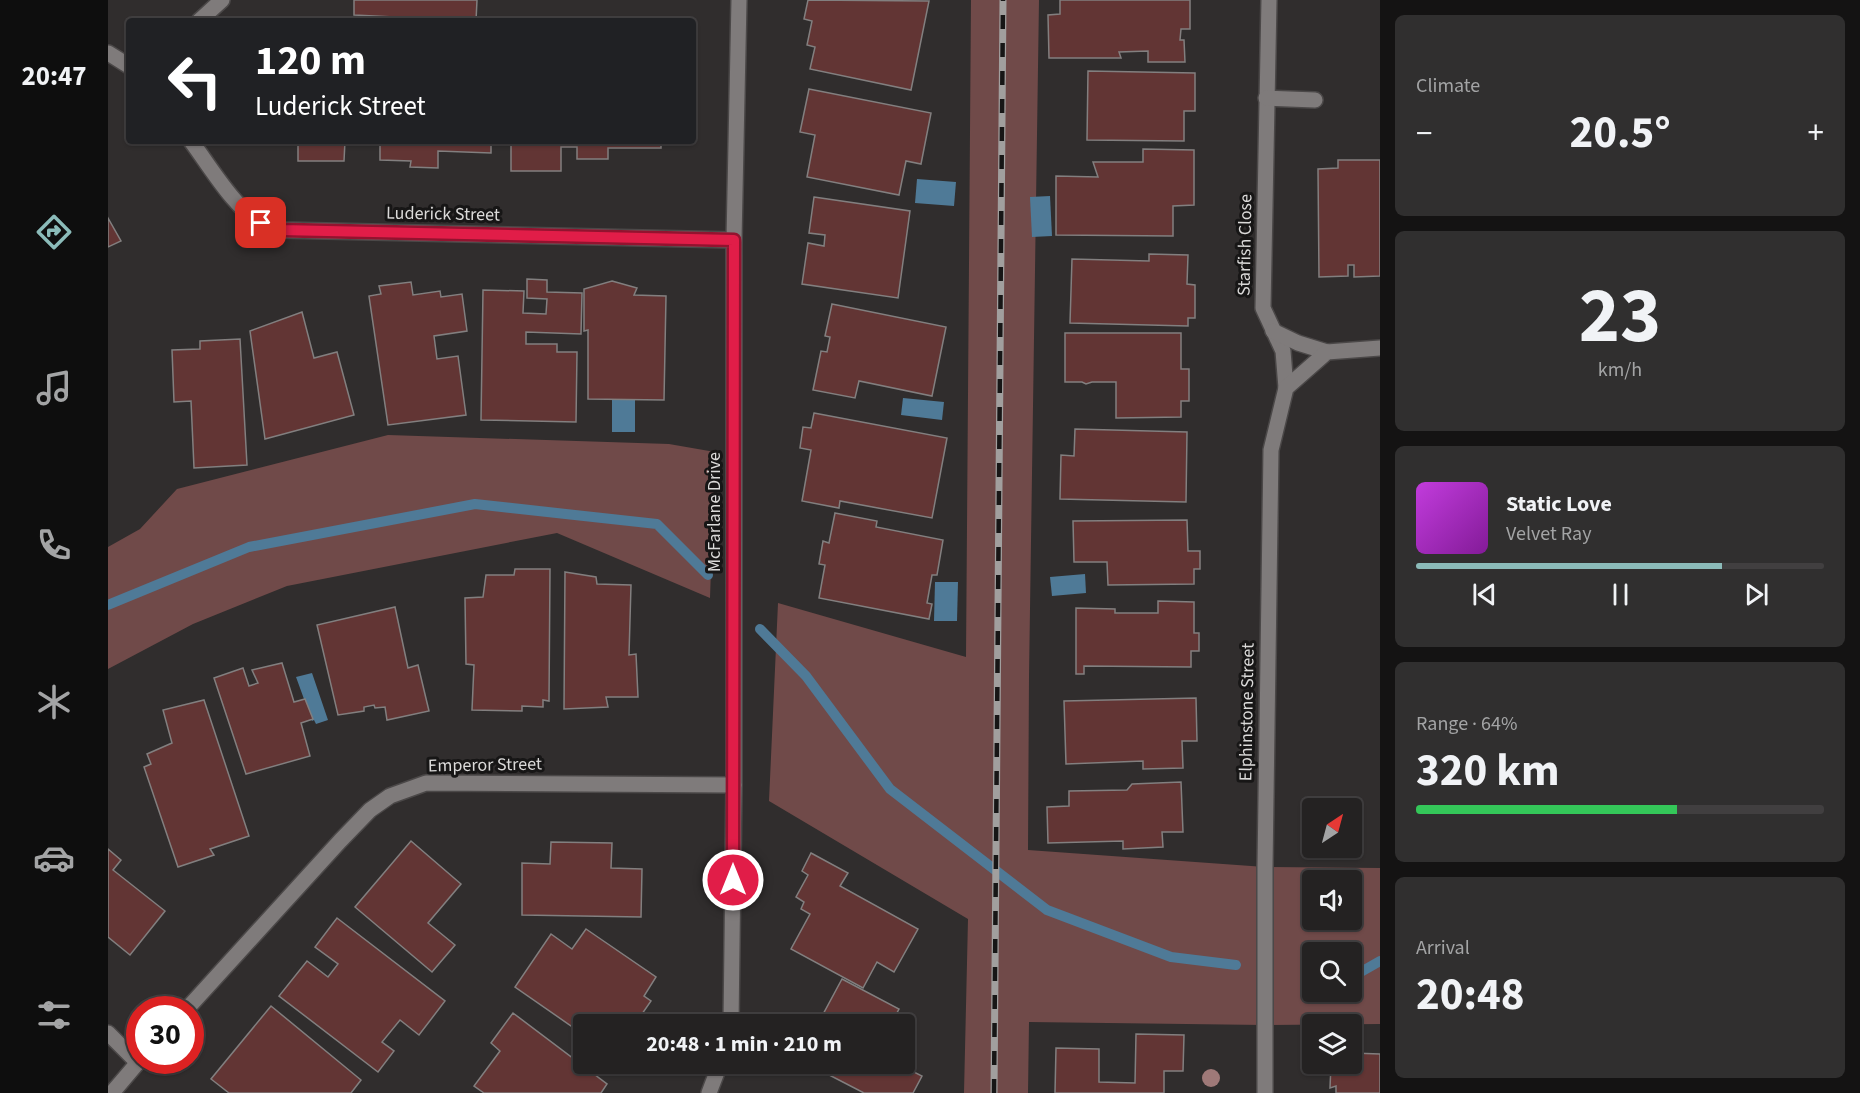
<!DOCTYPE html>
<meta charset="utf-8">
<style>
body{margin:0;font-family:"Source Sans 3",sans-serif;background:#302f2f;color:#f1f3f6;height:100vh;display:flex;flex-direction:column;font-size:22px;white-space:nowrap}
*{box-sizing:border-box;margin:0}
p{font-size:20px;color:#a3a4a5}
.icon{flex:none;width:33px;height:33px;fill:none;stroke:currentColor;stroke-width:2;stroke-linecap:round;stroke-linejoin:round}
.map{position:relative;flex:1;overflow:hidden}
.sheet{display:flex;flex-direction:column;gap:15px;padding:15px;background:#141313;width:480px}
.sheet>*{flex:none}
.hud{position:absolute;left:18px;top:18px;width:570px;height:126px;border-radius:6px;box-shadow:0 2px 4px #0004,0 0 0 2px #413f40;background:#202124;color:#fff;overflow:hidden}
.needle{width:39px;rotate:36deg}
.tools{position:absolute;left:1194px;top:798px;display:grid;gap:12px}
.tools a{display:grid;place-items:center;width:60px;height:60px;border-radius:6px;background:#242222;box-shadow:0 2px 4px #0004,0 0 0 2px #413f40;font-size:30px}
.speed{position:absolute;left:18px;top:996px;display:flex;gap:12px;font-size:30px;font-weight:700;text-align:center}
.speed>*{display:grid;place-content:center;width:78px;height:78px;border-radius:50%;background:#242222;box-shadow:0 2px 4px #0004,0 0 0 2px #413f40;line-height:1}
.speed .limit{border:9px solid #d22;background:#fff;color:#111}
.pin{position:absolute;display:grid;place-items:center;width:51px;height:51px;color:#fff;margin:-26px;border-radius:12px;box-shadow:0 3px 9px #0006}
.me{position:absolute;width:66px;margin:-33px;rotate:0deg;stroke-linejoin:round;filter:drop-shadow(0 0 4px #0008)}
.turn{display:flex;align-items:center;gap:21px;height:126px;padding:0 30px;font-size:27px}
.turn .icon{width:78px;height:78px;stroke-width:2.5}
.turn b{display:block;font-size:42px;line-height:51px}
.big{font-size:45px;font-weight:700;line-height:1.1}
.sheet .tile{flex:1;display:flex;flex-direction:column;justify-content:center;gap:9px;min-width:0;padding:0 21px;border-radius:9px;background:#302f2f}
.sheet .dial{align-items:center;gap:0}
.dial b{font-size:78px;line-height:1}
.song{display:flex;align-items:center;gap:18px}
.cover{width:72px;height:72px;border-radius:9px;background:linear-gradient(135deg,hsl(290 70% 55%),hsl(290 70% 35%))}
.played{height:6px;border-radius:3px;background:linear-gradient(90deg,#8bbbb9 75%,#413f40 75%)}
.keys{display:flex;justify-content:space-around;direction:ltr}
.heat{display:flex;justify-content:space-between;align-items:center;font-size:33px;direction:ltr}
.charge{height:9px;border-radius:4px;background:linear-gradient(90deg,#34c759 64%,#413f40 0)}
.trip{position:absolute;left:465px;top:1014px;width:342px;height:60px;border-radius:6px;background:#242222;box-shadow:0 2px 4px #0004,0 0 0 2px #413f40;font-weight:700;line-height:60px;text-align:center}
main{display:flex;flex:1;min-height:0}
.dock{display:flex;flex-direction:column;width:108px;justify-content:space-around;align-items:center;background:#0e0e0e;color:#a3a4a5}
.dock .icon{width:42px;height:42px}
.dock .active{color:#8bbbb9}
.dock b{font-size:27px;color:#f1f3f6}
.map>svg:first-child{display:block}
.green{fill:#704a49;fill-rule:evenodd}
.water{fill:#4f7a97}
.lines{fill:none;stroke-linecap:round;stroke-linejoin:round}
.stream{stroke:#4f7a97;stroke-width:10}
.building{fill:#623534;stroke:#827f7f;stroke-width:1.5}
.minor-casing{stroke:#4b4848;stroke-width:18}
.minor{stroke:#7f7b7b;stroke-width:15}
.rail-casing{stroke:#a19f9e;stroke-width:7}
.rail{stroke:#171616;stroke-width:4.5;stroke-dasharray:14;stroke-linecap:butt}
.tree{fill:#9f7978}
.route-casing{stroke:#92132f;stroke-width:15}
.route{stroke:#e11d48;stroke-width:10}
.labels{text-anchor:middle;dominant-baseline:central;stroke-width:6;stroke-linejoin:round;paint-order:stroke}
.street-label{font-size:18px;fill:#dbdad9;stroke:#171616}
</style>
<main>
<nav class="dock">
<b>20:47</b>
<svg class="icon active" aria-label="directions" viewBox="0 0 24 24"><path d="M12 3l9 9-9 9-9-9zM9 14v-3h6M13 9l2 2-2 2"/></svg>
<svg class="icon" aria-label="music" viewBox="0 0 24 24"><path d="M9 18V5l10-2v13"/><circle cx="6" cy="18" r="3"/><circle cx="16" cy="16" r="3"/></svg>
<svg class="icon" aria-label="phone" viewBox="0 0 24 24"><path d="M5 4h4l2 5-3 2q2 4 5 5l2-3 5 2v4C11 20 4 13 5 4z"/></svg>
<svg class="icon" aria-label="climate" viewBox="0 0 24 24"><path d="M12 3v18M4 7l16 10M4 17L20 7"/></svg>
<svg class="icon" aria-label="car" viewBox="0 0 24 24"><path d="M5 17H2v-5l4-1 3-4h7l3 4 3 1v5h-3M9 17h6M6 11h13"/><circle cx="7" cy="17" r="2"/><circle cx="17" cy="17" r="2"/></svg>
<svg class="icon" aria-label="filters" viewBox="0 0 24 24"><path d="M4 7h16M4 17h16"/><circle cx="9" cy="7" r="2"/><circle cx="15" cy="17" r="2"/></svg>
</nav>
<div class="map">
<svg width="1272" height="1093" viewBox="0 0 1272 1093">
<rect width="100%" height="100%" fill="#302d2d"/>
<!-- green -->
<g class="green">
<path d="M 863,0 L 931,0 L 921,677 L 920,850 L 1157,867 L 1272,868 L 1272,1024 L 1156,1025 L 921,1022 L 920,1093 L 856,1093 L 860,919 L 661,801 L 670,603 L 858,657 ZM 1204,880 L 1244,880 L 1244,920 L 1204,920 ZM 1204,952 L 1244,952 L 1244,992 L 1204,992 Z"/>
<path d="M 280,435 L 561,444 L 607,452 L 602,598 L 449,533 L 179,586 L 85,624 L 0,669 L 0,547 L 32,529 L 69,489 Z"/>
</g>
<!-- water -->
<g class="water">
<path d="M 809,179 L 848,182 L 846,206 L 807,203 Z"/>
<path d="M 942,196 L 944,236 L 924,237 L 922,197 Z"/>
<path d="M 795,398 L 836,402 L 834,420 L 793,415 Z"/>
<path d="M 504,399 L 527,400 L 527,432 L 504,432 Z"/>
<path d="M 977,574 L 978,593 L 944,596 L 942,577 Z"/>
<path d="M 827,582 L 850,582 L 849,621 L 826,621 Z"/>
<path d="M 204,673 L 220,720 L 208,724 L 206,720 L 204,721 L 188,677 Z"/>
</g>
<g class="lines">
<!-- stream -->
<g class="stream">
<path d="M 0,605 L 141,547 L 367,504 L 549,524 L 600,575"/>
<path d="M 652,629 L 698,676 L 782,789 L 939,910 L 1063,957 L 1128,965"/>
<path d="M 1244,977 L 1272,961"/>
</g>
</g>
<!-- building -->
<g class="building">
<path d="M 246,0 L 369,0 L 368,21 L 246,15 Z"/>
<path d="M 700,0 L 821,1 L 803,90 L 702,69 L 707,47 L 699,45 L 704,21 L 696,19 Z"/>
<path d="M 952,0 L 1082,0 L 1082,29 L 1073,29 L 1072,40 L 1076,40 L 1077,62 L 1040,62 L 1040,51 L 1011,52 L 1013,58 L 941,58 L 940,15 L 952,14 Z"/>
<path d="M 980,71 L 1087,73 L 1087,111 L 1076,111 L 1076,141 L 979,140 Z"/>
<path d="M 701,89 L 823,113 L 813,164 L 798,161 L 791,195 L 699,177 L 707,135 L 692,132 Z"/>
<path d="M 184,141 L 237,141 L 236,161 L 190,161 L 190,141 Z"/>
<path d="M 272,141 L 383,141 L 383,153 L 330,151 L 330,168 L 302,167 L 303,161 L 272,160 Z"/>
<path d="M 403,141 L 553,141 L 553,148 L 500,148 L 500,159 L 469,159 L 469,147 L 453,147 L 453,171 L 403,171 Z"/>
<path d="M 1035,149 L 1086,150 L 1086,205 L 1065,206 L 1065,236 L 948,235 L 948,176 L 990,177 L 985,162 L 1035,162 Z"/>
<path d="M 1230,160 L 1272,160 L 1272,276 L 1246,277 L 1246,265 L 1240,265 L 1240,276 L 1211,277 L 1210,169 L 1230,168 Z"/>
<path d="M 706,197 L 802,211 L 790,298 L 694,284 L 700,243 L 716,246 L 717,235 L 701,233 Z"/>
<path d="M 0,218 L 13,241 L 0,247 Z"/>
<path d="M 1041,254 L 1080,255 L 1079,284 L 1087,285 L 1087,318 L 1080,318 L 1080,326 L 962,323 L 964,259 L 1041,261 Z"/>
<path d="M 419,279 L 439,280 L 439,292 L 474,293 L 473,334 L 418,332 L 418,344 L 449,344 L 449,352 L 469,352 L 468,422 L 373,420 L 375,290 L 416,291 L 415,313 L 438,314 L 439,299 L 419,298 Z"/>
<path d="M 504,281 L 529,288 L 526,295 L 558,296 L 556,400 L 480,399 L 480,330 L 476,331 L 476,289 Z"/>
<path d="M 303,282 L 305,295 L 332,291 L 333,297 L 354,294 L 359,331 L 326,336 L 329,359 L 350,356 L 358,415 L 280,425 L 261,296 L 273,294 L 271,286 Z"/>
<path d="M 724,304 L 838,327 L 824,396 L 751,381 L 747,398 L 705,390 L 713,351 L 719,352 L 722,337 L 717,336 Z"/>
<path d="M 194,312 L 206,358 L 229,352 L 246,415 L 157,439 L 142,331 Z"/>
<path d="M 957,333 L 1073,333 L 1073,369 L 1081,369 L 1081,401 L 1073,401 L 1073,417 L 1008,418 L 1008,382 L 984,382 L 978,384 L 974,382 L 957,382 Z"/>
<path d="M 132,339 L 139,465 L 86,468 L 83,401 L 66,402 L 64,350 L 92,349 L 92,341 Z"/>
<path d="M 706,413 L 839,438 L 824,518 L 732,501 L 731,508 L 694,501 L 703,450 L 692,448 L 695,427 L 703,428 Z"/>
<path d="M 967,429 L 1079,432 L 1078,502 L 952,499 L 953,455 L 966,456 Z"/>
<path d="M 727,513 L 769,521 L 768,527 L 835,540 L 829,575 L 824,575 L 819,603 L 824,604 L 821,619 L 711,598 L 717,565 L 711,564 L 715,541 L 721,543 Z"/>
<path d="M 1079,520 L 1080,551 L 1092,551 L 1092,569 L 1086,569 L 1086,584 L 1000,585 L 999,562 L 966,562 L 965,521 Z"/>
<path d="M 407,569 L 442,569 L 441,701 L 435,700 L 435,707 L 414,706 L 414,711 L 364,710 L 366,665 L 358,664 L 357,598 L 375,597 L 378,575 L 406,575 Z"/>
<path d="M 457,572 L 488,577 L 489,584 L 523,585 L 521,655 L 528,654 L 530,697 L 498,697 L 500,707 L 456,709 Z"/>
<path d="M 1050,601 L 1086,602 L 1086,633 L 1091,633 L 1091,651 L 1083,651 L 1083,667 L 976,666 L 976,674 L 968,674 L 968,608 L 1007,609 L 1007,613 L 1050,613 Z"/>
<path d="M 287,607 L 300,668 L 310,665 L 321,711 L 279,720 L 277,707 L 267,708 L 266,705 L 256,707 L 256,711 L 230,715 L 209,625 Z"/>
<path d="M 174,663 L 186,702 L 197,699 L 205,719 L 193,723 L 202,756 L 138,774 L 106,678 L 135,668 L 141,686 L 150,683 L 144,670 Z"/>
<path d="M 1088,698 L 1089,741 L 1074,741 L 1075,768 L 1035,769 L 1035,761 L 958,764 L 956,701 Z"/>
<path d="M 96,700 L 141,836 L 102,849 L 106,855 L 70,867 L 36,767 L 43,764 L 39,754 L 64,743 L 55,710 Z"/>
<path d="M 1073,782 L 1075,832 L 1054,832 L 1055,847 L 1015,849 L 1015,841 L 940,843 L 939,807 L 961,806 L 961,791 L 1019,790 L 1024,784 Z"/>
<path d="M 303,841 L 353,884 L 320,923 L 347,945 L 324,972 L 247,907 Z"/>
<path d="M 443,842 L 504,843 L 503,868 L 534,869 L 533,917 L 414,915 L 414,863 L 442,864 Z"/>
<path d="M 0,849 L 13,860 L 5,870 L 57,911 L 22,955 L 0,937 Z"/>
<path d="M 703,853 L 740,873 L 732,886 L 810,929 L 786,972 L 769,962 L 755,988 L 683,949 L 702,914 L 693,909 L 696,902 L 688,897 L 700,875 L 694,871 Z"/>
<path d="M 229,918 L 337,1001 L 311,1035 L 292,1020 L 274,1042 L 286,1051 L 270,1072 L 171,996 L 199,961 L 220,977 L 230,964 L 207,947 Z"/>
<path d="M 478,929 L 548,977 L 536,996 L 543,1001 L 527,1024 L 476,1024 L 476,1035 L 407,987 L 443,934 L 464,949 Z"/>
<path d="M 734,979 L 791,1009 L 783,1024 L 726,1024 L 713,1018 Z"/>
<path d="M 163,1006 L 253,1080 L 243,1093 L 121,1093 L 103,1079 Z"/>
<path d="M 405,1013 L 499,1084 L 493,1093 L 376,1093 L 366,1086 L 392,1051 L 383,1043 Z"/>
<path d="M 1028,1034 L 1076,1035 L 1075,1071 L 1056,1071 L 1056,1093 L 947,1093 L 948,1048 L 991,1049 L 991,1082 L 1027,1083 Z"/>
<path d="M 1244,1053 L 1272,1054 L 1272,1093 L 1228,1093 L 1228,1086 L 1222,1088 L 1223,1064 L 1244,1064 Z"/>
<path d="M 700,1064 L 790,1064 L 814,1076 L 805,1093 L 756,1093 Z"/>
</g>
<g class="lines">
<defs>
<g id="minor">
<path d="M 1161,0 L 1155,308 L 1175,351 L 1178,388"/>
<path d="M 91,21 L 114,0"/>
<path d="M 0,53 L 21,66"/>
<path d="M 1158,98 L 1207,100"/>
<path d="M 83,141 C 101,165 128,211 155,224 C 161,226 167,228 173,230 L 626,240"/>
<path d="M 1165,331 L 1190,343 L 1219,352"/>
<path d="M 78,1010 L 232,841 L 262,810 L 282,796 L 318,783 L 626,785"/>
<path d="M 623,1024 L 626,785 L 626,240 L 631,0"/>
<path d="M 0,1033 L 30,1063"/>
<path d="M 4,1093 L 32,1060"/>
<path d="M 601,1093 L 612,1064"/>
<path d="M 1157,1093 L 1157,867 L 1163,450 L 1178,388 L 1219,352 L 1272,348"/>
</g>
</defs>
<!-- minor casing -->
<use href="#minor" class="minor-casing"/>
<!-- minor -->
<use href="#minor" class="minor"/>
<defs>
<path id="rail" d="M 886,1093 L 895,0"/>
</defs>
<!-- rail casing -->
<use href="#rail" class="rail-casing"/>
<!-- rail -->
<use href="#rail" class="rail"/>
</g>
<!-- trees -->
<circle class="tree" cx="1103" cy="1078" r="9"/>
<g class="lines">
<defs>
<path id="route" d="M 153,223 L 173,230 L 626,240 L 625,880"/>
</defs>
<!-- route casing -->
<use href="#route" class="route-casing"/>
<!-- route -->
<use href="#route" class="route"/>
</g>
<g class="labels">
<!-- street labels -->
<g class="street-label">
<text transform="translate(335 214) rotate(1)">Luderick Street</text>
<text transform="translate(1137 245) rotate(-89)">Starfish Close</text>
<text transform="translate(606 512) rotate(-90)">McFarlane Drive</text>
<text transform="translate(1139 712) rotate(-89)">Elphinstone Street</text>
<text transform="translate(377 765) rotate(-1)">Emperor Street</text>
</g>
</g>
</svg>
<div class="tools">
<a><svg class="needle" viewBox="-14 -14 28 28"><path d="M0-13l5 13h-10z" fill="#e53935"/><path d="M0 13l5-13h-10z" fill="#a3a4a5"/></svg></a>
<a><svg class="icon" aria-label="sound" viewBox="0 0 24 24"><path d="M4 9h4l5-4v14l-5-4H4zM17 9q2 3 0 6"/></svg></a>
<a><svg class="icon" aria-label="search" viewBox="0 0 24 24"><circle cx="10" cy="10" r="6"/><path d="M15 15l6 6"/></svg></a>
<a><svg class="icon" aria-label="layers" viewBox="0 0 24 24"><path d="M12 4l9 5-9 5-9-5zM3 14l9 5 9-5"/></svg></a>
</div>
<div class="speed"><div class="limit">30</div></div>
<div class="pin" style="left:153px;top:223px;background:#d93025"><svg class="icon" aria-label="arrive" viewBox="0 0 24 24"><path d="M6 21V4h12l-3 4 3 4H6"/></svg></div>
<svg class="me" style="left:625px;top:880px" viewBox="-20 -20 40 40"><circle r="17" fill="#e11d48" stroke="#fff" stroke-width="3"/><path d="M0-11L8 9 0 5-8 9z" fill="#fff"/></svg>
<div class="trip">20:48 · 1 min · 210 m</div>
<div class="hud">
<div class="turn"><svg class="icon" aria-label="left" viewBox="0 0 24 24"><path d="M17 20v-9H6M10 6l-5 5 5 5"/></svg><div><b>120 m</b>Luderick Street</div></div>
</div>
</div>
<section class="sheet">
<div class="tile"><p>Climate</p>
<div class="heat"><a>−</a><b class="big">20.5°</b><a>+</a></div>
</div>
<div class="tile dial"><b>23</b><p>km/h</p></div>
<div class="tile">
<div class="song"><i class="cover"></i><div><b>Static Love</b><p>Velvet Ray</p></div></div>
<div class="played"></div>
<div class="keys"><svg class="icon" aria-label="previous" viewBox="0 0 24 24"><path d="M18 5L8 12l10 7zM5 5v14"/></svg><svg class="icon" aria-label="pause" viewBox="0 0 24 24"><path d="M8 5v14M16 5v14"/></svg><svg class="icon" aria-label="next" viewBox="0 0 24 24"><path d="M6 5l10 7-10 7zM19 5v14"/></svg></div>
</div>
<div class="tile"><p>Range · 64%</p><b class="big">320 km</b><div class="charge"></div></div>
<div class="tile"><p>Arrival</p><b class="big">20:48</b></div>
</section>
</main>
